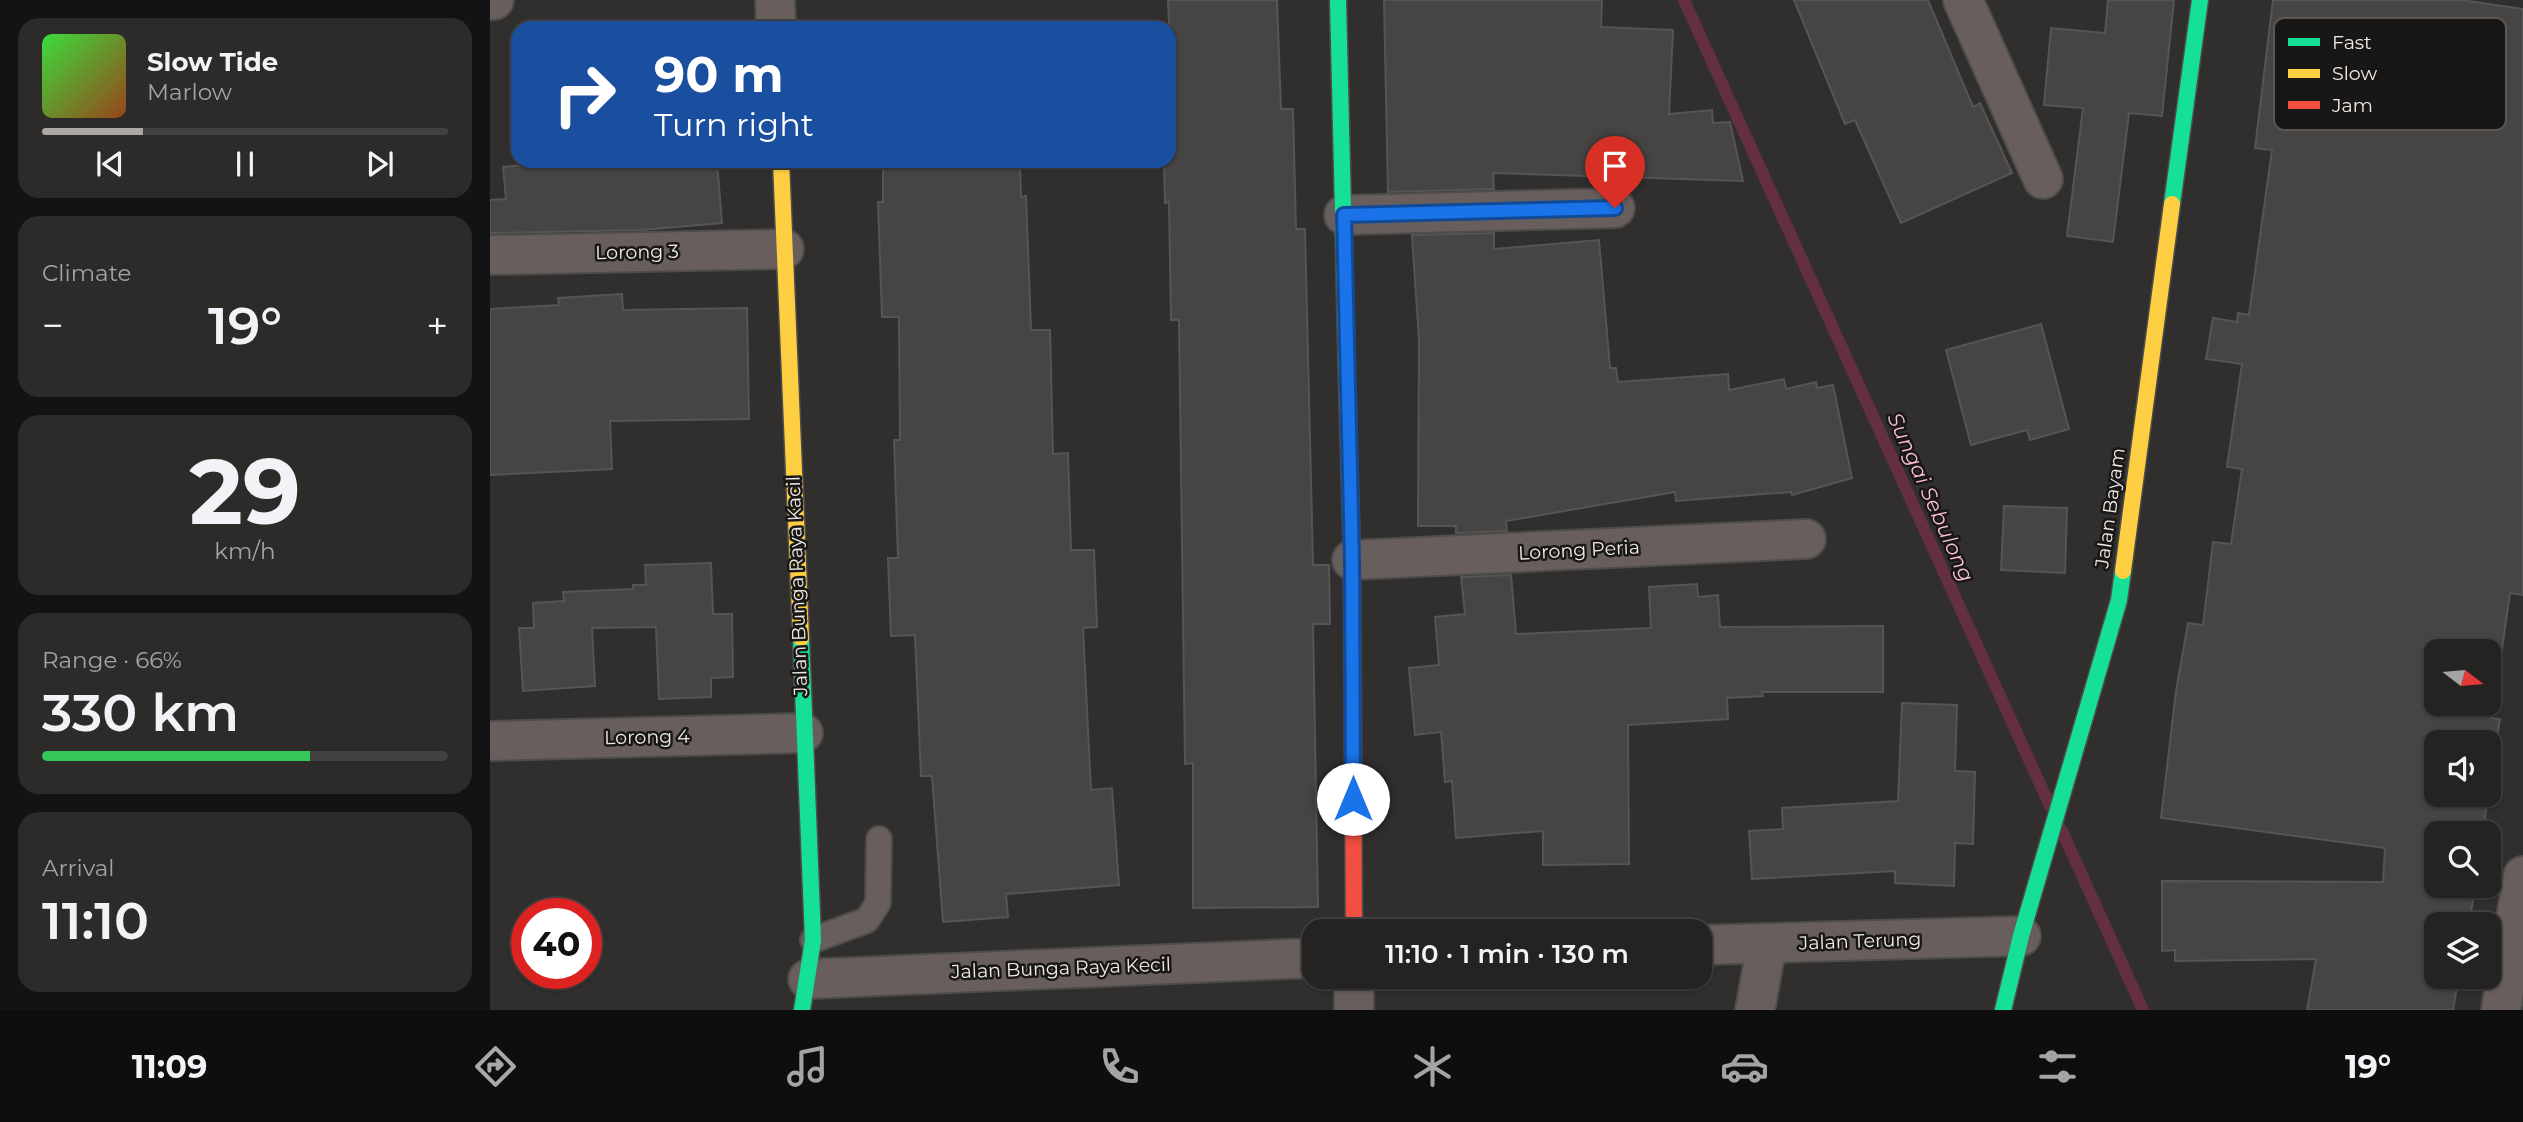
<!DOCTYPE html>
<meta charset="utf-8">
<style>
body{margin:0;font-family:Montserrat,sans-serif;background:#2d2b2a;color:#f1f3f6;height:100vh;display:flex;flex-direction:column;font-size:26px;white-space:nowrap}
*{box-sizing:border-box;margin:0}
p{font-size:23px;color:#a3a4a5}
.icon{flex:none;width:38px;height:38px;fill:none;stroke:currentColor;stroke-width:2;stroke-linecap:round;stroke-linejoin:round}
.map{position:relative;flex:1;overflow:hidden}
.panel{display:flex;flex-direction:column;gap:18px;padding:18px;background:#141313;width:490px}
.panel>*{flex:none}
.top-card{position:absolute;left:21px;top:21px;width:665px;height:147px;border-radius:21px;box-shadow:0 2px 5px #0004,0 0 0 2px #424040;background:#1a4fa0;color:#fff;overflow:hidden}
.needle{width:46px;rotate:106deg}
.buttons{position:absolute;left:1934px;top:639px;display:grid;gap:14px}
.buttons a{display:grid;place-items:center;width:77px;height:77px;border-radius:14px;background:#252322;box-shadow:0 2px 5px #0004,0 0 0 2px #424040;font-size:35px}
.speed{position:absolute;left:21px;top:898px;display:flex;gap:14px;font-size:35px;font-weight:700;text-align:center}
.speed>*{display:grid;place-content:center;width:91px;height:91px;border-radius:50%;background:#252322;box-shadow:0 2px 5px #0004,0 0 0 2px #424040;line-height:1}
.speed .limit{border:10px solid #d22;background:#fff;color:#111}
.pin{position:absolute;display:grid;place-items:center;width:60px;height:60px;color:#fff;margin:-72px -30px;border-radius:50% 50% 50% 0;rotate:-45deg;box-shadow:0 0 7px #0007}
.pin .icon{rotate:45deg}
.me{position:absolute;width:77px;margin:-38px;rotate:0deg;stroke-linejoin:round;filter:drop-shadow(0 0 5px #0008)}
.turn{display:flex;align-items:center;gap:24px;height:147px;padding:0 28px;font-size:32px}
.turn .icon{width:91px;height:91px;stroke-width:2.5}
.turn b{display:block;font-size:49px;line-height:60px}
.big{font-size:52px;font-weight:600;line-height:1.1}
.panel .card{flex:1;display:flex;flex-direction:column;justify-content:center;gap:10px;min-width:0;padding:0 24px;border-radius:21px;background:#2d2b2a}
.panel .dial{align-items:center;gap:0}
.dial b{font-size:91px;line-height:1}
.song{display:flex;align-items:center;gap:21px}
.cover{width:84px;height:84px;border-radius:10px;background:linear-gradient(135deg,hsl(120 70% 55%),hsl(20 70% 35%))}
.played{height:7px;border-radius:4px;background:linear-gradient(90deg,#aba8a6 25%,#424040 25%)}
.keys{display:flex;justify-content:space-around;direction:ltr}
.heat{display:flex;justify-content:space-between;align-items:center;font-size:38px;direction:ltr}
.charge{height:10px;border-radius:5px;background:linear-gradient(90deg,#34c759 66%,#424040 0)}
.trip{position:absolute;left:812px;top:919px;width:410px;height:70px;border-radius:21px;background:#252322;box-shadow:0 2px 5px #0004,0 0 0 2px #424040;font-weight:600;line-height:70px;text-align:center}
.tabs{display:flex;height:112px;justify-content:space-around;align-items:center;background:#0f0e0e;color:#a3a4a5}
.tabs .icon{width:49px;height:49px}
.tabs .current{color:#aba8a6}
.tabs b{font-size:32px;color:#f1f3f6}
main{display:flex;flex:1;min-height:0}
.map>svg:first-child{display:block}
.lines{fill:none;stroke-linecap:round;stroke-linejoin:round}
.stream{stroke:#642f42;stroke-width:12}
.building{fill:#474544;stroke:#565553;stroke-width:2;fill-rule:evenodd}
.lane-casing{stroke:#4e4d4c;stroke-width:28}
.street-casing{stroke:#4e4d4c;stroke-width:42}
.fast-casing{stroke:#4e4d4c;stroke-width:19}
.slow-casing{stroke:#4e4d4c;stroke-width:19}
.jam-casing{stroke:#4e4d4c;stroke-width:19}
.lane{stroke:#685f5d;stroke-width:24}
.street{stroke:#685f5d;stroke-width:38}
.fast{stroke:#16e098;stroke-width:16}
.slow{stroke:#ffcf43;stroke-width:16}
.jam{stroke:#f24e42;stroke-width:16}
.route-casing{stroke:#114b97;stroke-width:18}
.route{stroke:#1a73e8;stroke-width:12}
.labels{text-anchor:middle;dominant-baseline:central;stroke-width:5;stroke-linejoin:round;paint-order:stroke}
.street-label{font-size:19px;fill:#ede9e7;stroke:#191715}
.water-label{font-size:21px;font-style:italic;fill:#f9bfd1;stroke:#191715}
.key{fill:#191715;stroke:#595654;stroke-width:2}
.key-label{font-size:19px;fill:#ede9e7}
</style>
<main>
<section class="panel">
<div class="card">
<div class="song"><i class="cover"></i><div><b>Slow Tide</b><p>Marlow</p></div></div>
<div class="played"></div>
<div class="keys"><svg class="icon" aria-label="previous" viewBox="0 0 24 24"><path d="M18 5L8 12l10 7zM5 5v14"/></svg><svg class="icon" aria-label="pause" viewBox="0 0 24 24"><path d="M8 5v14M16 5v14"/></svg><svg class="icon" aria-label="next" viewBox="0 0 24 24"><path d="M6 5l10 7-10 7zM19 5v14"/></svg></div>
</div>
<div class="card"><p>Climate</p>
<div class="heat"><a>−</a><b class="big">19°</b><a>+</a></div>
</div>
<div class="card dial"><b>29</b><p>km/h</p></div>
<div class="card"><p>Range · 66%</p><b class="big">330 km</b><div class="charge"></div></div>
<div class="card"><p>Arrival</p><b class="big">11:10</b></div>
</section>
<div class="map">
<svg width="2033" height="1010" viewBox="0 0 2033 1010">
<rect width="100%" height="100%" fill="#312f2d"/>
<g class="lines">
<!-- stream -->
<g class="stream">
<path d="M 1194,0 L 1560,806"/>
<path d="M 1571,829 L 1653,1010"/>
</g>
</g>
<!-- building -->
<g class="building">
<path d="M 678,0 L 787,0 L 791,109 L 803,109 L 806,229 L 815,229 L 823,565 L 839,565 L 840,624 L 823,624 L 828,907 L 703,908 L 703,763 L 695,764 L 689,320 L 681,320 L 679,202 L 675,203 L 674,161 L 679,161 L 679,113 L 683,113 Z"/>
<path d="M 894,0 L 1112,0 L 1111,27 L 1183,30 L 1179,114 L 1222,110 L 1223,123 L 1240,122 L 1253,181 L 1003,173 L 1004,189 L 898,192 Z"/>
<path d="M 1304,0 L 1438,0 L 1483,107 L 1490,103 L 1522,173 L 1411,223 L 1365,120 L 1355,124 Z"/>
<path d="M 1618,0 L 1684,0 L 1672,116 L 1639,113 L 1623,242 L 1577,236 L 1593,108 L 1554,105 L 1561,28 L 1615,33 Z"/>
<path d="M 1783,0 L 1971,0 L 2033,9 L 2033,595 L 2020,593 L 2002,718 L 2010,719 L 1998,794 L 1998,742 L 1946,742 L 1946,794 L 1998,794 L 1993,833 L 1946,833 L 1946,886 L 1985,886 L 1980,919 L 1965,917 L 1964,924 L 1946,924 L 1946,976 L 1968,980 L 1963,1010 L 1817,1010 L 1826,959 L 1685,961 L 1685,950 L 1672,951 L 1672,881 L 1893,882 L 1895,848 L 1671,818 L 1686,691 L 1698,623 L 1713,625 L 1723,542 L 1741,544 L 1752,469 L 1737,467 L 1752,364 L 1716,359 L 1723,318 L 1747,322 L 1748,313 L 1759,315 L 1782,150 L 1765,148 ZM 1946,651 L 1998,651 L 1998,704 L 1946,704 Z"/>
<path d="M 80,161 L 227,161 L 232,223 L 151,230 L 0,233 L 0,200 L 16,199 L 13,167 Z"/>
<path d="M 393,161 L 530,161 L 531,197 L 536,196 L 541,330 L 560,330 L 563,454 L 578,453 L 581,550 L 604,550 L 607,627 L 593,628 L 601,790 L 622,788 L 629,885 L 516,894 L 518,917 L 453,922 L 442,776 L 431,776 L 425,635 L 401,636 L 398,558 L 408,558 L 404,440 L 410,440 L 409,317 L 392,317 L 388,202 L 393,202 Z"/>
<path d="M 1004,233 L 1004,249 L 1109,240 L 1120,368 L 1126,368 L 1128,382 L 1238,374 L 1239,390 L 1294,379 L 1296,389 L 1326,382 L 1327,388 L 1343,385 L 1362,478 L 1302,495 L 1301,492 L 1186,501 L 1185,492 L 1016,521 L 1017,531 L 966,533 L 966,526 L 928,526 L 929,340 L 922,235 Z"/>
<path d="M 132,294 L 133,310 L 257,308 L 259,419 L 120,421 L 122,469 L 0,475 L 0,309 L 69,305 L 68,298 Z"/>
<path d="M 1551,324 L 1579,429 L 1540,440 L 1537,430 L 1481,445 L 1456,350 Z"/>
<path d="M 1514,506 L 1577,508 L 1575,573 L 1511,570 Z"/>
<path d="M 221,563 L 223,614 L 242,614 L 243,677 L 221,678 L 221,697 L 169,699 L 166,627 L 102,628 L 105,686 L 33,691 L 29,628 L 44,628 L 43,603 L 74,601 L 73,592 L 143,589 L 143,585 L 156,585 L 155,565 Z"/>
<path d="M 1021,575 L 1026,634 L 1161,628 L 1159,587 L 1207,584 L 1208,597 L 1228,595 L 1230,627 L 1393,626 L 1393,692 L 1272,692 L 1273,696 L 1237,698 L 1238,719 L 1138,725 L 1139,864 L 1053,865 L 1053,831 L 966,838 L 962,781 L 955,782 L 951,732 L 925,735 L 919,668 L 949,665 L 945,617 L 975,614 L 971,577 Z"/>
<path d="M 1412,703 L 1467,705 L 1465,771 L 1485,772 L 1483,844 L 1465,843 L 1464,886 L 1405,883 L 1405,871 L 1262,879 L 1259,831 L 1293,829 L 1292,808 L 1408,801 Z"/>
</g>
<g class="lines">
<defs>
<path id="lane" d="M 323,940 L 377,920 L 388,903 L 389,839"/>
<g id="street">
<path d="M 0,0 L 4,0"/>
<path d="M 285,0 L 286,28"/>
<path d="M 1473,0 L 1553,179"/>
<path d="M 854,215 L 1125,208"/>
<path d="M 0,255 L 294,249"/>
<path d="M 862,560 L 1316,539"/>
<path d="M 0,741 L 313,733"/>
<path d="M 1209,945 L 1531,936"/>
<path d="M 318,979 L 824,958"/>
<path d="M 864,1010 L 864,976"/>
<path d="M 1265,1010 L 1277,943"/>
<path d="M 2011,1010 L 2033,876"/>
</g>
<g id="fast">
<path d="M 848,0 L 857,379"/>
<path d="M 1682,204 L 1710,0"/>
<path d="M 311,638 L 323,940 L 312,1010"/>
<path d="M 1513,1010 L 1531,936 L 1629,600 L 1633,571"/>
</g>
<g id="slow">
<path d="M 291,161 L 311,638"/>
<path d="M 857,379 L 862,560 L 863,745"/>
<path d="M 1633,571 L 1682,204"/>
</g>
<path id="jam" d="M 863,745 L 864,931"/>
</defs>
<!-- lane casing -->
<use href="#lane" class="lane-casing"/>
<!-- street casing -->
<use href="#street" class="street-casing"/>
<!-- fast casing -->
<use href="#fast" class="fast-casing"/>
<!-- slow casing -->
<use href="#slow" class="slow-casing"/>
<!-- jam casing -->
<use href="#jam" class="jam-casing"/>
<!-- lane -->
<use href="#lane" class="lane"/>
<!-- street -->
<use href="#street" class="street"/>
<!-- fast -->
<use href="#fast" class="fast"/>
<!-- slow -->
<use href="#slow" class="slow"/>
<!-- jam -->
<use href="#jam" class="jam"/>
</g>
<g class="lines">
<defs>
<path id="route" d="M 863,799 L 862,560 L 854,215 L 1125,208"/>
</defs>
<!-- route casing -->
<use href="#route" class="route-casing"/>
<!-- route -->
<use href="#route" class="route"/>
</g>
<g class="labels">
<!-- street labels -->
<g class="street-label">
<text transform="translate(147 252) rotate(-1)">Lorong 3</text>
<text transform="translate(1620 508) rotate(-82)">Jalan Bayam</text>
<text transform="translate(1089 550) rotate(-3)">Lorong Peria</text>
<text transform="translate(307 586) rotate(-92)">Jalan Bunga Raya Kacil</text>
<text transform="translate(157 737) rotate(-1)">Lorong 4</text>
<text transform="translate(1370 941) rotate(-2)">Jalan Terung</text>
<text transform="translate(571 968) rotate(-2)">Jalan Bunga Raya Kecil</text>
</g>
<!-- water labels -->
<g class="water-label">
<text transform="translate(1441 497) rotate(66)">Sungai Sebulong</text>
</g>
</g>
<!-- legend -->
<rect x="1784" y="18" width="232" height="112" rx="10" class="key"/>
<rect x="1798" y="38" width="32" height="8" fill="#16e098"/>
<rect x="1798" y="69" width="32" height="9" fill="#ffcf43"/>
<rect x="1798" y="101" width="32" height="8" fill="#f24e42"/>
<g class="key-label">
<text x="1842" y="49">Fast</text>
<text x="1842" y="80">Slow</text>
<text x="1842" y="112">Jam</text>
</g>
</svg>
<div class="buttons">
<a><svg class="needle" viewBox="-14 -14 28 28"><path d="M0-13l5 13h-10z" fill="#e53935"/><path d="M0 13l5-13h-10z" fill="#a3a4a5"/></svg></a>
<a><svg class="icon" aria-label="sound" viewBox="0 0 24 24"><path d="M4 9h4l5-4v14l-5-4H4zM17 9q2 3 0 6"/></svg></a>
<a><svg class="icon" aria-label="search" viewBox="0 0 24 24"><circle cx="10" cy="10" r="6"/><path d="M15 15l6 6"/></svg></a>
<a><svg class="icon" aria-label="layers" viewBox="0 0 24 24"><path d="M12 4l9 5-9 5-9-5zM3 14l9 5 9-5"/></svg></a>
</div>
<div class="speed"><div class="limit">40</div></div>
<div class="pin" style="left:1125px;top:208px;background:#d93025"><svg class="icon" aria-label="arrive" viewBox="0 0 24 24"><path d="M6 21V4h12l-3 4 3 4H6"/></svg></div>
<svg class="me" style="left:863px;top:799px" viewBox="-20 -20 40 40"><circle r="19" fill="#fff"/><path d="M0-13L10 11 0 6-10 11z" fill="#1a73e8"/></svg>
<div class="trip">11:10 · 1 min · 130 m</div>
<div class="top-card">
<div class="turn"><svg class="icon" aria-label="right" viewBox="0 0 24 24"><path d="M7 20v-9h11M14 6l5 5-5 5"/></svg><div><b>90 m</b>Turn right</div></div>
</div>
</div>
</main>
<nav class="tabs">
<b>11:09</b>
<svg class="icon current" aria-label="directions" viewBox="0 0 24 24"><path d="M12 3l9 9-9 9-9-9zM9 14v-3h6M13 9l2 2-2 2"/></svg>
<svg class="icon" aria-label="music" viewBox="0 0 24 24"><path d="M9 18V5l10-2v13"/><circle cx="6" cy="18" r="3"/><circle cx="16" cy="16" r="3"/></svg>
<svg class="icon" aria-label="phone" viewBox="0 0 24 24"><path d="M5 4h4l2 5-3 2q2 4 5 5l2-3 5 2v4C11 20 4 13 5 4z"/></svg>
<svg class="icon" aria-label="climate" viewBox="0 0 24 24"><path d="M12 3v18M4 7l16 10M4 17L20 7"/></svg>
<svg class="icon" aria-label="car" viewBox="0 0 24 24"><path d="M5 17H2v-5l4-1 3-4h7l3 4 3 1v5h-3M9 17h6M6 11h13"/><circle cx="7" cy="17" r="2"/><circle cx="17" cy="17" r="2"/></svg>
<svg class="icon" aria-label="filters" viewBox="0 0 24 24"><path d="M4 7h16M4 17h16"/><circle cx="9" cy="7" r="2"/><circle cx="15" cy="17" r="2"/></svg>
<b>19°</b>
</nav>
